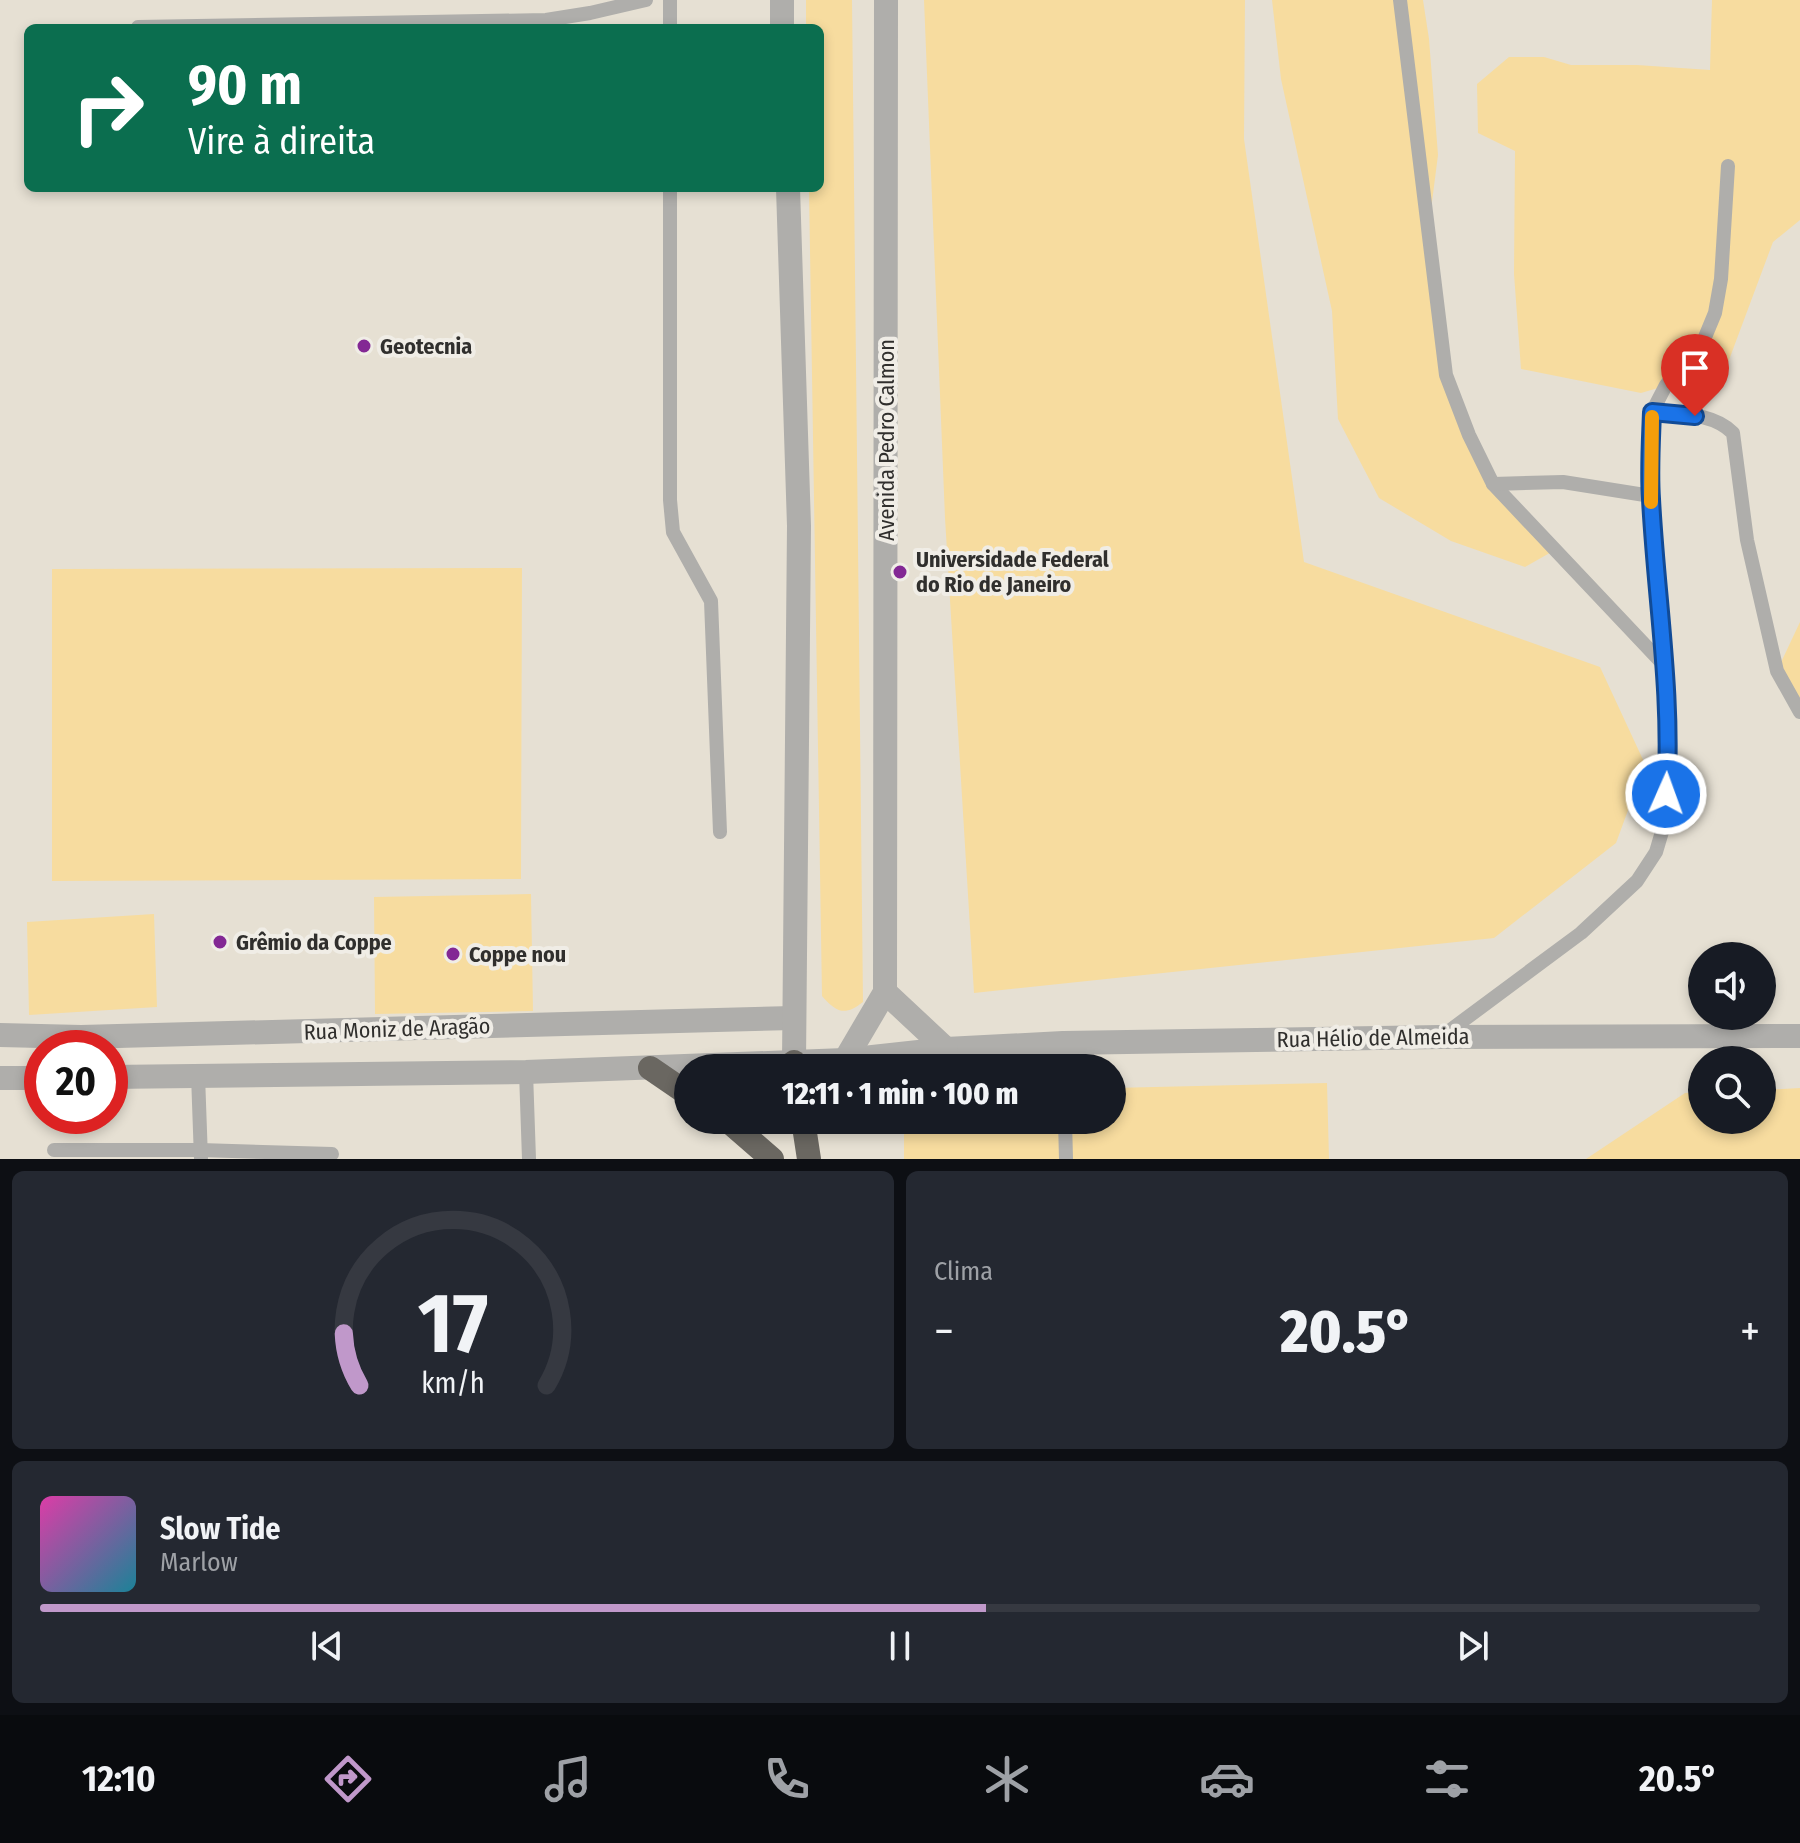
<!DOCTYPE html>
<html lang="pt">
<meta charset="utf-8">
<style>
body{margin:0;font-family:"Fira Sans Condensed",sans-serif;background:#242831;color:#f1f3f6;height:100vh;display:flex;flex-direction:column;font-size:30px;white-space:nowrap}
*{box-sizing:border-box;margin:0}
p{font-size:26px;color:#9ea1a6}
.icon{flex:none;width:44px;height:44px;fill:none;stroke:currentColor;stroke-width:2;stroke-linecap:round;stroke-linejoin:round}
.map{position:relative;height:1159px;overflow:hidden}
.details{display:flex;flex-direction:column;gap:12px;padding:12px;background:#0d0f14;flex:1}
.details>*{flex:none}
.banner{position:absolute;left:24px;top:24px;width:800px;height:168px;border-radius:12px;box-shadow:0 4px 12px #0003;background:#0b6e4f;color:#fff;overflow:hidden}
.tools{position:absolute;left:1688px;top:942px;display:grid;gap:16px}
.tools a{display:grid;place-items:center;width:88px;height:88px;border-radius:50%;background:#171b24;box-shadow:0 4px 12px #0003;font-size:40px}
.speed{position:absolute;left:24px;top:1030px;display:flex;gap:16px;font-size:40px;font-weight:700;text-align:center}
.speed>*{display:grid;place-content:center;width:104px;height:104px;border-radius:50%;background:#171b24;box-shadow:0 4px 12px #0003;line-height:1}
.speed .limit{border:12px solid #d22;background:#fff;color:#111}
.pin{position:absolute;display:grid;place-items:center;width:68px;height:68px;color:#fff;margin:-82px -34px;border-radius:50% 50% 50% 0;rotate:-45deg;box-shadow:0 0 8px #0007}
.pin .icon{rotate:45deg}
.me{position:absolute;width:88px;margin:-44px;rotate:2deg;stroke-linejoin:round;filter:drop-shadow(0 0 6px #0008)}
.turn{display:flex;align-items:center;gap:28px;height:168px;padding:0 32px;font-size:36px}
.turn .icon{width:104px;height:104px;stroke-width:2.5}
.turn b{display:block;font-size:56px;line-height:68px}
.big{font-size:60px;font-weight:800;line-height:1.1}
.details .widget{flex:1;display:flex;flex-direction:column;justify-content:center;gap:12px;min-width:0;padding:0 28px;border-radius:12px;background:#242831}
.details .dial{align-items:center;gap:0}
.dial svg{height:208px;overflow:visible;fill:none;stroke:#363941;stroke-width:7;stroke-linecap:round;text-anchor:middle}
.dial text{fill:#f1f3f6;stroke:none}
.song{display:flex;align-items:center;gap:24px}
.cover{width:96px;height:96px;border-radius:12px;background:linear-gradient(135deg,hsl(320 70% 55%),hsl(190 70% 35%))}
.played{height:8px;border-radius:4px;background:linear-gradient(90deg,#c098ca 55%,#363941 55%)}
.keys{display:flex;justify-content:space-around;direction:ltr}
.heat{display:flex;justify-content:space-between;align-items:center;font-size:44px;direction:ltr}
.details .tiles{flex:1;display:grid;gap:12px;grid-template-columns:1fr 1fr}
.widget:last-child{grid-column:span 2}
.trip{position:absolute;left:674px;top:1054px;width:452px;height:80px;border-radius:40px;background:#171b24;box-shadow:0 4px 12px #0003;font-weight:800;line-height:80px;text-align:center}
.tabs{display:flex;height:128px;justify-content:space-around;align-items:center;background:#090b0e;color:#9ea1a6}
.tabs .icon{width:56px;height:56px}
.tabs .on{color:#c098ca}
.tabs b{font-size:36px;color:#f1f3f6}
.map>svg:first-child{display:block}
.built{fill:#e6e0d3;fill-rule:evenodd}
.green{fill:#f7dc9f}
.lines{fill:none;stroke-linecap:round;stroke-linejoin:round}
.service{stroke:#afaeab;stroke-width:14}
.minor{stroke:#afaeab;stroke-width:24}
.tertiary{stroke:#afaeab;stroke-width:24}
.motorway{stroke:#6a6761;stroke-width:24}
.route-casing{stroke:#114b97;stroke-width:20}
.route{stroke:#1a73e8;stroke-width:14}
.slow{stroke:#f59e0b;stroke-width:14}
.poi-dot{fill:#832894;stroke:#f0ede6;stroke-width:3}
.labels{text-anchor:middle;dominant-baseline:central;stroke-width:8;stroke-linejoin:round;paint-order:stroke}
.poi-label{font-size:22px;font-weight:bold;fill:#302f2d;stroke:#f0ede6;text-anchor:start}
.street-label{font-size:22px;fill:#302f2d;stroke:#f0ede6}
</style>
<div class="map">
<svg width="1800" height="1159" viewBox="0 0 1800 1159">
<rect width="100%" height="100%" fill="#f0ede6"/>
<!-- built -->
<path class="built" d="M 0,0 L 1800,0 L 1800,1159 L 0,1159 ZM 28,28 L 820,28 L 820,188 L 28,188 ZM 1702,956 L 1762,956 L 1762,1016 L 1702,1016 ZM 42,1048 L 110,1048 L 110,1116 L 42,1116 ZM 1702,1060 L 1762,1060 L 1762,1120 L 1702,1120 ZM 688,1068 L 1112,1068 L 1112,1120 L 688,1120 Z"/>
<!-- green -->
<g class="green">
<path d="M 806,0 L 852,0 L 863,1002 C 845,1016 837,1013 822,996 L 809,188 L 820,188 L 820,28 L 806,28 Z"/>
<path d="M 924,0 L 1245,0 L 1244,139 L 1304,562 L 1600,667 L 1645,764 L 1616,843 L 1494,938 L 974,993 L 945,518 Z"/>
<path d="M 1272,0 L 1423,0 L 1429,39 L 1438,155 L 1428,233 L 1446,375 L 1493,484 L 1555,550 L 1525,567 L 1451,541 L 1379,498 L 1338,419 L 1332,311 L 1281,79 Z"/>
<path d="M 1712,0 L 1800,0 L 1800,220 L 1773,242 L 1726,368 L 1641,393 L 1521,369 L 1514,274 L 1515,151 L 1478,133 L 1477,84 L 1509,57 L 1544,57 L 1571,65 L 1637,65 L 1710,70 Z"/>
<path d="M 522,568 L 521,879 L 52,881 L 52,569 Z"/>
<path d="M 1800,622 L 1800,712 L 1777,671 Z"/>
<path d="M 531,894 L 533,1011 L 375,1014 L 374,897 Z"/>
<path d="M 154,914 L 157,1007 L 29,1015 L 27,922 Z"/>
<path d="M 1327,1083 L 1329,1159 L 904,1159 L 904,1120 L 1112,1120 L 1112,1088 Z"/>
<path d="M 1800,1088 L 1800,1159 L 1586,1159 L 1685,1093 L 1702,1092 L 1702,1120 L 1762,1120 L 1762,1090 Z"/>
</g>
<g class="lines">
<!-- service -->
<g class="service">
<path d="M 1400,0 L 1446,375 L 1469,435 L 1493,484 L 1663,664"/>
<path d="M 138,27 L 546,20 L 590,13 L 646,0"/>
<path d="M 670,28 L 670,0"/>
<path d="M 670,188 L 670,500 L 673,532 L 711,601 L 720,832"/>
<path d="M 1652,412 C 1680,415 1712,412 1733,433 L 1747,540 L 1777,671 L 1800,712"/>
<path d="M 1493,484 L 1563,482 L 1651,496"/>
<path d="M 1441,1037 L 1581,933 L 1637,881 L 1656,852 L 1664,825 L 1669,764 L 1651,496 L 1652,412 L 1666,385 L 1703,342 L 1715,313 L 1721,279 L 1728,166"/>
<path d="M 1063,1043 L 1064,1068"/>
<path d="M 526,1072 L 529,1159"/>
<path d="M 198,1075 L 201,1159"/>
<path d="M 1065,1120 L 1066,1159"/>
<path d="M 54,1150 L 200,1150 L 332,1154"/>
</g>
<!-- minor -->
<g class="minor">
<path d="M 0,1035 L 81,1037 L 793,1018"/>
<path d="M 110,1077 L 526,1072 L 794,1062"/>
<path d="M 0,1078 L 42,1078"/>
</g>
<!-- tertiary -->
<g class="tertiary">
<path d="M 782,0 L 782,28"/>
<path d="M 788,188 L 799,526 L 794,1062 L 845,1060 L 946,1049 L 1063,1043 L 1440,1037 L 1800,1036"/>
<path d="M 885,992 L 946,1049"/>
<path d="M 845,1060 L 885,992 L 886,0"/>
</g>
<!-- motorway -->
<g class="motorway">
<path d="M 794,1062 L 795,1068"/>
<path d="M 650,1068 L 688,1094"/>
<path d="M 727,1120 L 772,1159"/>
<path d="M 803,1120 L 809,1159"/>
</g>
</g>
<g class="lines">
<defs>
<path id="route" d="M 1666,794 C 1673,696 1656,597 1651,499 C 1649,470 1651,441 1652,412 L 1695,416"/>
</defs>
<!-- route casing -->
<use href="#route" class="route-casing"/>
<!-- route -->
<use href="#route" class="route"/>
<!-- slow -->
<path class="slow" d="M 1651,502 L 1652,417"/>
</g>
<!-- markers -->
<g class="poi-dot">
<circle cx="364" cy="346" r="8"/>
<circle cx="900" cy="572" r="8"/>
<circle cx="220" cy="942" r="8"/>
<circle cx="453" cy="954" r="8"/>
</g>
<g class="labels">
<!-- poi labels -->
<g class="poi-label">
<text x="380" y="346">Geotecnia</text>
<text x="916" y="559">Universidade Federal<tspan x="916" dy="25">do Rio de Janeiro</tspan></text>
<text x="236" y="942">Grêmio da Coppe</text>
<text x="469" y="954">Coppe nou</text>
</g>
<!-- street labels -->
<g class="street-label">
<text transform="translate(886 440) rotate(-90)">Avenida Pedro Calmon</text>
<text transform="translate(397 1029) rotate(-2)">Rua Moniz de Aragão</text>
<text transform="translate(1373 1038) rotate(-1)">Rua Hélio de Almeida</text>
</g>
</g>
</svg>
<div class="tools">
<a><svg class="icon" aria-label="sound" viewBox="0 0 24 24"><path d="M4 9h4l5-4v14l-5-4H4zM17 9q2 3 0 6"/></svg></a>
<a><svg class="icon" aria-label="search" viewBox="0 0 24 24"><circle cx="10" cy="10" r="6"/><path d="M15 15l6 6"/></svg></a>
</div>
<div class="speed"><div class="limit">20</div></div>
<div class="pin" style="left:1695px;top:416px;background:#d93025"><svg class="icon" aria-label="arrive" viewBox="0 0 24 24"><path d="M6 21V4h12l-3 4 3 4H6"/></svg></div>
<svg class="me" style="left:1666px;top:794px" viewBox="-20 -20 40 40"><circle r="17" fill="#1a73e8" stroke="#fff" stroke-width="3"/><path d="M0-11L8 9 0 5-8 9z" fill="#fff"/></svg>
<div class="trip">12:11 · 1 min · 100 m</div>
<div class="banner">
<div class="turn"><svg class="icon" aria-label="right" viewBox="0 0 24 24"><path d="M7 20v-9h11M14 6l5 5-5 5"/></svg><div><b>90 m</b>Vire à direita</div></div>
</div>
</div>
<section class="details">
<div class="tiles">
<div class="widget dial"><svg viewBox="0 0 100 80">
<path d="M14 69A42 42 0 1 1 86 69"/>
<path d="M14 69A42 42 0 0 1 8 49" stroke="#c098ca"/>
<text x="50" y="56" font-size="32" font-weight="700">17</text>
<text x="50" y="72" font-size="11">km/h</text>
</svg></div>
<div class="widget"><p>Clima</p>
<div class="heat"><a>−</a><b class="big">20.5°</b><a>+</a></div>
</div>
<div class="widget">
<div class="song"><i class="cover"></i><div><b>Slow Tide</b><p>Marlow</p></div></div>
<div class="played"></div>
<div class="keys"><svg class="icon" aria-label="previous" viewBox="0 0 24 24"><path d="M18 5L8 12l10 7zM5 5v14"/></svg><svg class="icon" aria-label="pause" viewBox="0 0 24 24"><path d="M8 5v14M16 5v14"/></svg><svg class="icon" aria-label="next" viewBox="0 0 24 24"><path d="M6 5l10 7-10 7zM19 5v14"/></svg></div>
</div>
</div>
</section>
<nav class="tabs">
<b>12:10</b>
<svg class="icon on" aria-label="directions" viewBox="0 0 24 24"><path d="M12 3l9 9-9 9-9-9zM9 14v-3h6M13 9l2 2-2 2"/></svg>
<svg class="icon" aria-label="music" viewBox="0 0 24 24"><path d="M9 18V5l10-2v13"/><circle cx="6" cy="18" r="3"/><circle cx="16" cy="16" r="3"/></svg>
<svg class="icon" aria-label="phone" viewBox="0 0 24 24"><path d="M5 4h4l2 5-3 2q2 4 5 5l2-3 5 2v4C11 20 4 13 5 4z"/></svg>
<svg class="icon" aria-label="climate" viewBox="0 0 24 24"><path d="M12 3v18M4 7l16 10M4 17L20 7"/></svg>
<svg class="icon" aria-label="car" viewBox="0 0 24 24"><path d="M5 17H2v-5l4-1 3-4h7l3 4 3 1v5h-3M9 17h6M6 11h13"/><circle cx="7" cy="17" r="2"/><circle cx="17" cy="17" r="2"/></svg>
<svg class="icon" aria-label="filters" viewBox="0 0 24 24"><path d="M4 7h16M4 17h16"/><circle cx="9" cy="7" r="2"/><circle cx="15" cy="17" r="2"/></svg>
<b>20.5°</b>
</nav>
